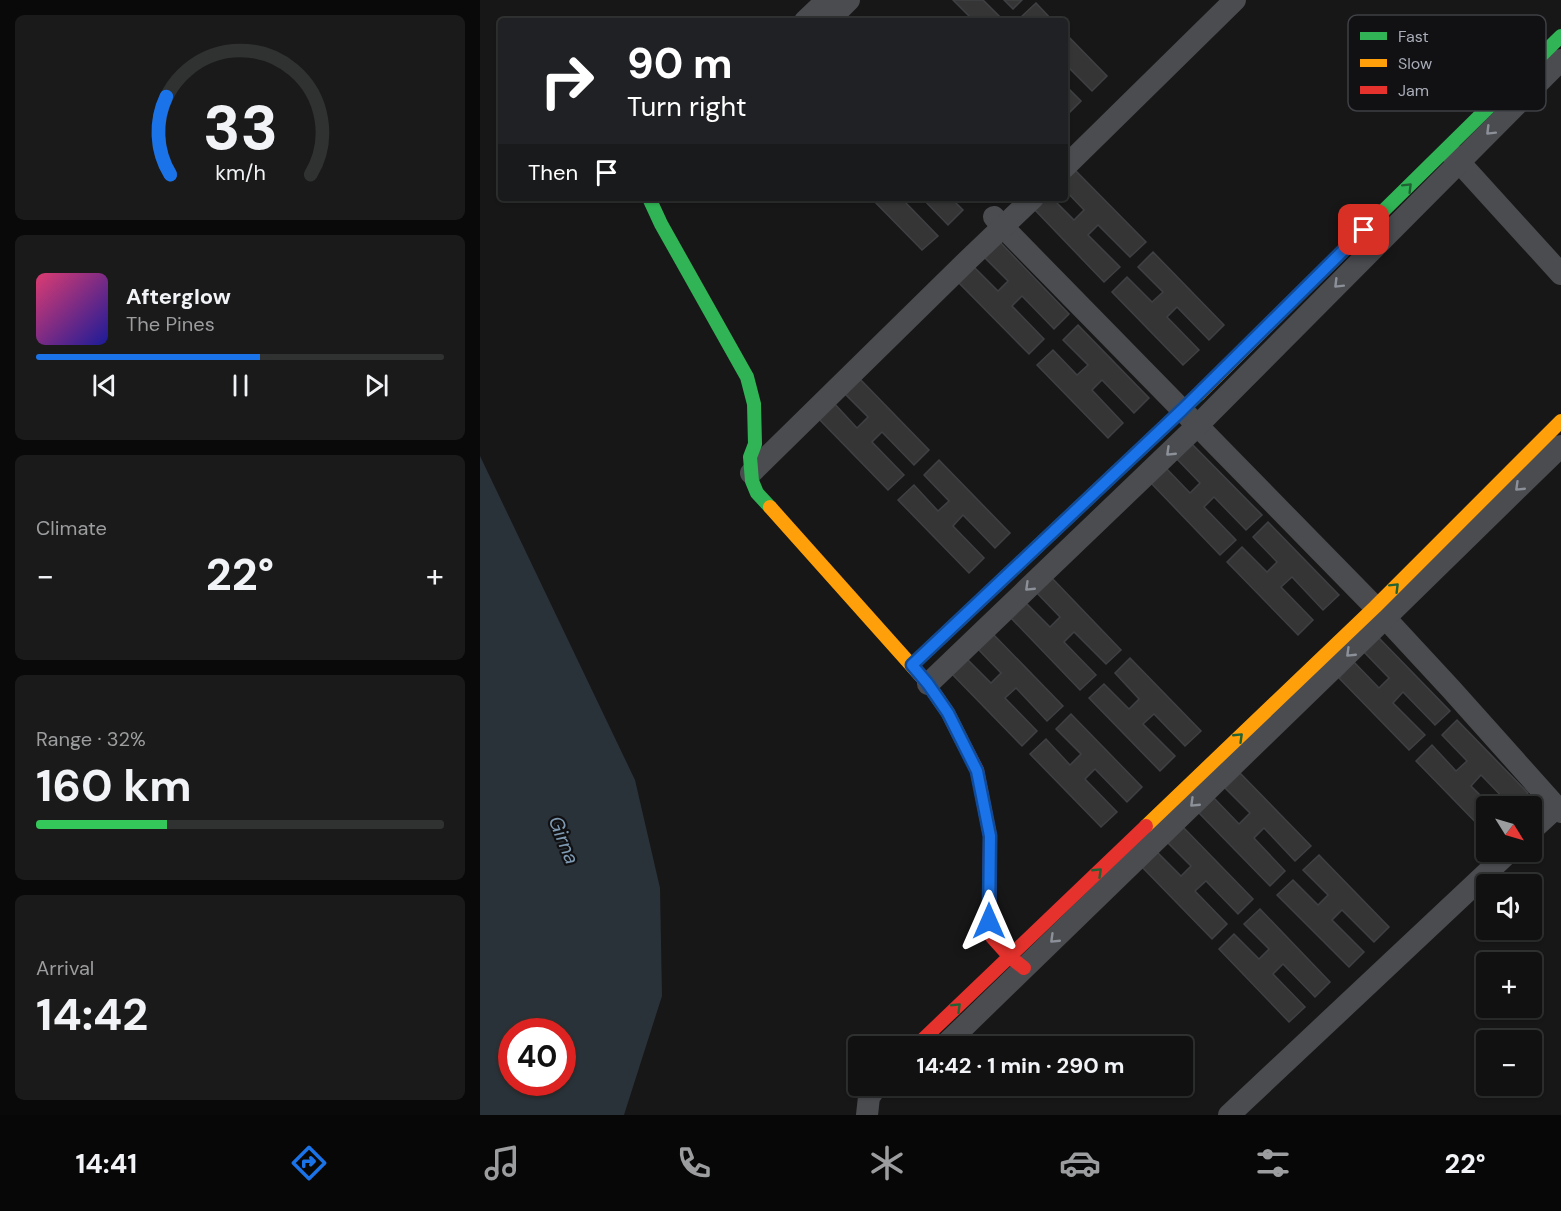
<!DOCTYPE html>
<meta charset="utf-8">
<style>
body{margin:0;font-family:"DM Sans",sans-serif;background:#1a1a1a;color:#f1f3f6;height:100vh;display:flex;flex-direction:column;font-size:22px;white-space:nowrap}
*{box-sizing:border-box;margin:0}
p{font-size:20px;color:#9c9d9f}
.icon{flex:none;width:33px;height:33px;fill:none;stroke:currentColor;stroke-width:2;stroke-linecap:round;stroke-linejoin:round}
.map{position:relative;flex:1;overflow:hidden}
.side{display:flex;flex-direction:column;gap:15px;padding:15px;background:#090909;width:480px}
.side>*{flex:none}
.top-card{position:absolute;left:18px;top:18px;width:570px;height:183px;border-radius:6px;box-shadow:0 2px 4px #0004,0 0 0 2px #303131;background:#202124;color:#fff;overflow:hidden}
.needle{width:39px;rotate:127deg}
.buttons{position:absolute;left:996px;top:796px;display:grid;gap:12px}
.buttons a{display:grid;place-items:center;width:66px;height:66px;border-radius:6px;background:#111;box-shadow:0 2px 4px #0004,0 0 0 2px #303131;font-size:30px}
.speed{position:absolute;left:18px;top:1018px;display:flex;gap:12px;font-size:30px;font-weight:700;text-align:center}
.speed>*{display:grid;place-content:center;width:78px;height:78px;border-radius:50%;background:#111;box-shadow:0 2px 4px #0004,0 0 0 2px #303131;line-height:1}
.speed .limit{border:9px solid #d22;background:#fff;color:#111}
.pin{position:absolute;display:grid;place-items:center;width:51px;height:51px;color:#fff;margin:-26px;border-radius:12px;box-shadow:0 3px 9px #0006}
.me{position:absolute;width:66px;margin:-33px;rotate:0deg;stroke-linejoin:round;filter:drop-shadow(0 0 4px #0008)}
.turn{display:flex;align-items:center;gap:21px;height:126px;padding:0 30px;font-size:27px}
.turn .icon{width:78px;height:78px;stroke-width:2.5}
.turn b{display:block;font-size:42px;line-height:51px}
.then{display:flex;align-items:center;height:57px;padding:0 30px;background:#0003;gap:12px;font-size:22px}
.big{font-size:45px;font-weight:700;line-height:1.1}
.side .widget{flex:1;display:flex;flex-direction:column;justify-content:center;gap:9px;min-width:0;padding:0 21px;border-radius:9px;background:#1a1a1a}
.side .dial{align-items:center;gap:0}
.dial svg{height:156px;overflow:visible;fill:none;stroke:#303131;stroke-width:7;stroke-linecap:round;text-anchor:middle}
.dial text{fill:#f1f3f6;stroke:none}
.song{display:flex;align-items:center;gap:18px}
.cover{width:72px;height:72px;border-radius:9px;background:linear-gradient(135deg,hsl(340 70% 55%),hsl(240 70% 35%))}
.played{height:6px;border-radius:3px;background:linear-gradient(90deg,#1a73e8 55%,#303131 55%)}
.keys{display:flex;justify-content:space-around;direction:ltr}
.heat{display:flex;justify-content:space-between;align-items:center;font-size:33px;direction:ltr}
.charge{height:9px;border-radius:4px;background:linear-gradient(90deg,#34c759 32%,#303131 0)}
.trip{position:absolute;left:368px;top:1036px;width:345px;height:60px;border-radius:6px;background:#111;box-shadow:0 2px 4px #0004,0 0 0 2px #303131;font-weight:700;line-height:60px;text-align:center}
.dock{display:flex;height:96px;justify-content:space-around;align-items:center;background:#070707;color:#9c9d9f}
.dock .icon{width:42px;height:42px}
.dock .active{color:#1a73e8}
.dock b{font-size:27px;color:#f1f3f6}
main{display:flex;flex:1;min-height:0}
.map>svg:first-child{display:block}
.water{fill:#2a3239;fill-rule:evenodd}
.building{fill:#353536;stroke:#3f4043;stroke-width:1.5}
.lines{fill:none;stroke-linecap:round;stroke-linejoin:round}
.street{stroke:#4b4c50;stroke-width:22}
.fast{stroke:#30b455;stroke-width:14}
.slow{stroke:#ff9f0a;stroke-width:14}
.jam{stroke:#e5322d;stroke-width:14}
.oneway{stroke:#8c9099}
.oneway2{stroke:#206234}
.route-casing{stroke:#114b97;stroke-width:15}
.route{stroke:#1a73e8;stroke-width:10}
.labels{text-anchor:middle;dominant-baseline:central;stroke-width:4.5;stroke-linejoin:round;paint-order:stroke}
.water-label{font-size:20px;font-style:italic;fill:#7f9bb3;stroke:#111113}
.key{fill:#111113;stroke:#3e4045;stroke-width:1.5}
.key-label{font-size:16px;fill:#a8adb8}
</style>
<main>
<section class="side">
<div class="widget dial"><svg viewBox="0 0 100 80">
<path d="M14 69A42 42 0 1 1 86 69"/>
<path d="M14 69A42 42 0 0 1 12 29" stroke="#1a73e8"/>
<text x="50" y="56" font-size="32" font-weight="700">33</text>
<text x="50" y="72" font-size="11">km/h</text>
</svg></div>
<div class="widget">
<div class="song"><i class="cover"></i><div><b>Afterglow</b><p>The Pines</p></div></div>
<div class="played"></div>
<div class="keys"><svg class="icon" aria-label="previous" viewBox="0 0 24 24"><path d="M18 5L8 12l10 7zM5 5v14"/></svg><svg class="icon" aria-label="pause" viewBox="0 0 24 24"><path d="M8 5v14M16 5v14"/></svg><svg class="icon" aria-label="next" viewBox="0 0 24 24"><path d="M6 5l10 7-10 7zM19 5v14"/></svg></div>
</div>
<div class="widget"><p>Climate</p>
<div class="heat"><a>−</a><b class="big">22°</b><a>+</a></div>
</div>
<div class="widget"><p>Range · 32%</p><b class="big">160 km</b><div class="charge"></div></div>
<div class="widget"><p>Arrival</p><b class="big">14:42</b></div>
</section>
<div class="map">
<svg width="1081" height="1115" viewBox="0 0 1081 1115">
<rect width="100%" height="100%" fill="#171717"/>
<!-- water -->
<path class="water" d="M 0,456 L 155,780 L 180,888 L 182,996 L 144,1115 L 0,1115 ZM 32,1032 L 82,1032 L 82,1083 L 32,1083 Z"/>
<!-- building -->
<g class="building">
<path d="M 473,0 L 503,0 L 522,19 L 521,21 L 494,21 Z"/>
<path d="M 524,0 L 542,0 L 533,9 Z"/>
<path d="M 556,3 L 573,21 L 543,21 L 540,18 Z"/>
<path d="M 585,33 L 627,76 L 612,91 L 585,64 Z"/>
<path d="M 585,85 L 601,101 L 586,116 L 585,116 Z"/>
<path d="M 594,169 L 666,242 L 650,257 L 618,225 L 608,235 L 640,267 L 624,282 L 554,209 L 565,198 L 572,198 L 594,220 L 604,210 L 585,190 L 585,179 Z"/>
<path d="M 391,198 L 430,198 L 426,203 L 458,236 L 442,250 Z"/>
<path d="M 442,198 L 471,198 L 483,210 L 468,225 Z"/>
<path d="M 519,241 L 589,314 L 574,329 L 542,296 L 532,306 L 564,339 L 549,354 L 477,281 L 493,266 L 518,291 L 528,281 L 503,256 Z"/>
<path d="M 673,252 L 744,325 L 729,340 L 697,307 L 687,317 L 719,350 L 703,365 L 632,292 L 647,277 L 672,302 L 683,292 L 658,267 Z"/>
<path d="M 598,325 L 669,398 L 654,413 L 622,380 L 612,390 L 643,423 L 628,438 L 557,365 L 573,350 L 597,375 L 608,365 L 583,340 Z"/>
<path d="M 378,377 L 449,450 L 434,465 L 402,432 L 392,442 L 424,475 L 408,490 L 337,417 L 353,402 L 377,428 L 388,417 L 363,392 Z"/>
<path d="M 710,442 L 782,515 L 766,530 L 734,497 L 724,507 L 756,540 L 740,555 L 670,482 L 685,467 L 710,493 L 720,483 L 695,457 Z"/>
<path d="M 459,460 L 530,533 L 515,548 L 483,515 L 473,526 L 504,558 L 489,573 L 418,500 L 434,485 L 458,511 L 469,501 L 444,475 Z"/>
<path d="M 788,522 L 859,595 L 843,610 L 812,577 L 801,587 L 833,620 L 818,635 L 747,562 L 762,547 L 787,572 L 797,562 L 773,537 Z"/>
<path d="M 571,577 L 641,650 L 626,664 L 594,632 L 584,642 L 616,675 L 600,690 L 530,617 L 545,602 L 570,627 L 580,617 L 556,592 Z"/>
<path d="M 512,633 L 583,706 L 567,721 L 536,688 L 525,698 L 557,731 L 542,746 L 471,673 L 486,658 L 511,683 L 521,673 L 497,648 Z"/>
<path d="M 899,638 L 970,711 L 955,725 L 923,692 L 913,703 L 945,735 L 929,750 L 859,678 L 874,662 L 899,688 L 909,678 L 884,652 Z"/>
<path d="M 650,658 L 721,731 L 705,746 L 674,714 L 663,724 L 695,756 L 680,771 L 609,698 L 624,684 L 649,709 L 659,699 L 635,673 Z"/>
<path d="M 591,714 L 662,787 L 647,802 L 615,769 L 605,779 L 637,812 L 621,827 L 550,754 L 566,739 L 590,765 L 601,754 L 576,729 Z"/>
<path d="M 977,720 L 1048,793 L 1034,807 L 1032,807 L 1001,775 L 991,786 L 1012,807 L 1006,807 L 1006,833 L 936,761 L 952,745 L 976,771 L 987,761 L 962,735 Z"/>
<path d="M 760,773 L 831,846 L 815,861 L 784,828 L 774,838 L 805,871 L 790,886 L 719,813 L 734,798 L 759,824 L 770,813 L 745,788 Z"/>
<path d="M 702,826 L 773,899 L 758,914 L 726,881 L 715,891 L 747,924 L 732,939 L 661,866 L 676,851 L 701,876 L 711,866 L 686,841 Z"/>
<path d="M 839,855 L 909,927 L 894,942 L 862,910 L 852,920 L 884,952 L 869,967 L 797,895 L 813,880 L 838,905 L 848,895 L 823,870 Z"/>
<path d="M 780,909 L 850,982 L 835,997 L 803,964 L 793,974 L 825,1007 L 809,1022 L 739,949 L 754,934 L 779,959 L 789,949 L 764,924 Z"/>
</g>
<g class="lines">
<!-- street -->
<g class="street">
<path d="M 325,21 L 347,0"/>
<path d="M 348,21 L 369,0"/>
<path d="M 970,152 L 1081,274"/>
<path d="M 585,167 L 755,0"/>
<path d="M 514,217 L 523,227 L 895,607 L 971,689 L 1081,812"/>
<path d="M 271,473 L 489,259 L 553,198"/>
<path d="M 448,684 L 717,426 L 1081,60"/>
<path d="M 1052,830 L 1077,807"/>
<path d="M 463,1047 L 905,618 L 1081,446"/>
<path d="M 387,1115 L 389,1097 L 397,1086"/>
<path d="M 749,1115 L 1029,852"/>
</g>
<!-- fast -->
<g class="fast">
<path d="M 169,198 L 181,224 L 267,377 L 274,404 L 275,444 L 270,457 L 272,481 L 277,493 L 290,507"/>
<path d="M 892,222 L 1081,36"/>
<path d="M 432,665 L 719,394"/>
</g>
<!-- slow -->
<g class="slow">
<path d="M 719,394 L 892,222"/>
<path d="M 290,507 L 448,684 L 468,713 L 481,739"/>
<path d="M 666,826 L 895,607 L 1081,421"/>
</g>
<!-- jam -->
<g class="jam">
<path d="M 481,739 L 497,770 L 510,836 L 509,921 L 512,937 L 530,957 L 544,968"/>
<path d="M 435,1047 L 666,826"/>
</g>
</g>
<!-- one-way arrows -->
<defs><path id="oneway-chevron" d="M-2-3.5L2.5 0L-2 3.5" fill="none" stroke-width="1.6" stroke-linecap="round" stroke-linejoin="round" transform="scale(1.5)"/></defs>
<g class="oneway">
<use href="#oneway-chevron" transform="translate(1010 131) rotate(135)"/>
<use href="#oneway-chevron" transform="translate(858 284) rotate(135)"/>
<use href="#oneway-chevron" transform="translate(690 452) rotate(136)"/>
<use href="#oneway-chevron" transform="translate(1039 487) rotate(136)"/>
<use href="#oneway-chevron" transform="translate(549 587) rotate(136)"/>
<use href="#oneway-chevron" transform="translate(870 653) rotate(136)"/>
<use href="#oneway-chevron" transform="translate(714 803) rotate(136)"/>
<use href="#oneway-chevron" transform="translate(574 939) rotate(136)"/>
</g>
<g class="oneway2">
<use href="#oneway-chevron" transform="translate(928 187) rotate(-45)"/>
<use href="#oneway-chevron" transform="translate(915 587) rotate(-45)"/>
<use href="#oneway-chevron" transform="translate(759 737) rotate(-44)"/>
<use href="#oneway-chevron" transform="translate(618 872) rotate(-44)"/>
<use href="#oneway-chevron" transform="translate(477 1007) rotate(-44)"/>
</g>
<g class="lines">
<defs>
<path id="route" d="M 509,921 L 510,836 L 497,771 L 468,713 L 448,684 L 432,665 L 702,410 L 884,230"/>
</defs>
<!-- route casing -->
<use href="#route" class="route-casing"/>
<!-- route -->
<use href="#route" class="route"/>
</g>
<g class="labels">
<!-- water labels -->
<g class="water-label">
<text transform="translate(84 840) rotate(68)">Girna</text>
</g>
</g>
<!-- legend -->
<rect x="868" y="15" width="198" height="96" rx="9" class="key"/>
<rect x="880" y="32" width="27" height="8" fill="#30b455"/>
<rect x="880" y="59" width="27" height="8" fill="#ff9f0a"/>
<rect x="880" y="86" width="27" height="8" fill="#e5322d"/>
<g class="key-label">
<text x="918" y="42">Fast</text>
<text x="918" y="69">Slow</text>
<text x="918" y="96">Jam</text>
</g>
</svg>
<div class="buttons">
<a><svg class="needle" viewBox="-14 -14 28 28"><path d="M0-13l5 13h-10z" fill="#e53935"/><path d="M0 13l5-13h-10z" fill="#9c9d9f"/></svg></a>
<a><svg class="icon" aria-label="sound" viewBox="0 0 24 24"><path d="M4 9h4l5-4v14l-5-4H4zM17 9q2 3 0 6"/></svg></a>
<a>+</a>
<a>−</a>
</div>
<div class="speed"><div class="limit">40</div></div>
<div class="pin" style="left:884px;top:230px;background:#d93025"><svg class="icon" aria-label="arrive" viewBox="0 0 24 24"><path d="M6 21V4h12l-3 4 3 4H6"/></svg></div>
<svg class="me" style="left:509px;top:921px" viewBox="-20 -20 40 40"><path d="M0-17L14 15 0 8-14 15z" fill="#1a73e8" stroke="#fff" stroke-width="4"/></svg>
<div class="trip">14:42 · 1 min · 290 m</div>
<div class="top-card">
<div class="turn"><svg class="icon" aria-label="right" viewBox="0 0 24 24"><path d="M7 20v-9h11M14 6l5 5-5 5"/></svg><div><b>90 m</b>Turn right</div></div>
<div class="then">Then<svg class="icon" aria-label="arrive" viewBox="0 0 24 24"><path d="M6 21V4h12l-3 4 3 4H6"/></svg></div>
</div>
</div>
</main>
<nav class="dock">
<b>14:41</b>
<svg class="icon active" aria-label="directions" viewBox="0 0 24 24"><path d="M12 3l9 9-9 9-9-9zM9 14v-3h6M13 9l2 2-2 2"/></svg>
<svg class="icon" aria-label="music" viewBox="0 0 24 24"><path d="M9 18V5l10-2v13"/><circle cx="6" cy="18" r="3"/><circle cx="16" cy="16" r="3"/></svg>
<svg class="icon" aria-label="phone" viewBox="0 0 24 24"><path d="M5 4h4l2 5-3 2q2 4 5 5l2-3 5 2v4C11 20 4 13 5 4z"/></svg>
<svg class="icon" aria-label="climate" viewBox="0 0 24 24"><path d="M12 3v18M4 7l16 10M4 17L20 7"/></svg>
<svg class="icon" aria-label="car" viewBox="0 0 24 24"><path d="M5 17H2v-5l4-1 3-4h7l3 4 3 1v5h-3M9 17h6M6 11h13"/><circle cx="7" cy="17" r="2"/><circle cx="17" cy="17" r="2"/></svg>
<svg class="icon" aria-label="filters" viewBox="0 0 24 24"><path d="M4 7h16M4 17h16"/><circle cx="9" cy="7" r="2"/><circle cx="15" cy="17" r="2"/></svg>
<b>22°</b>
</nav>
